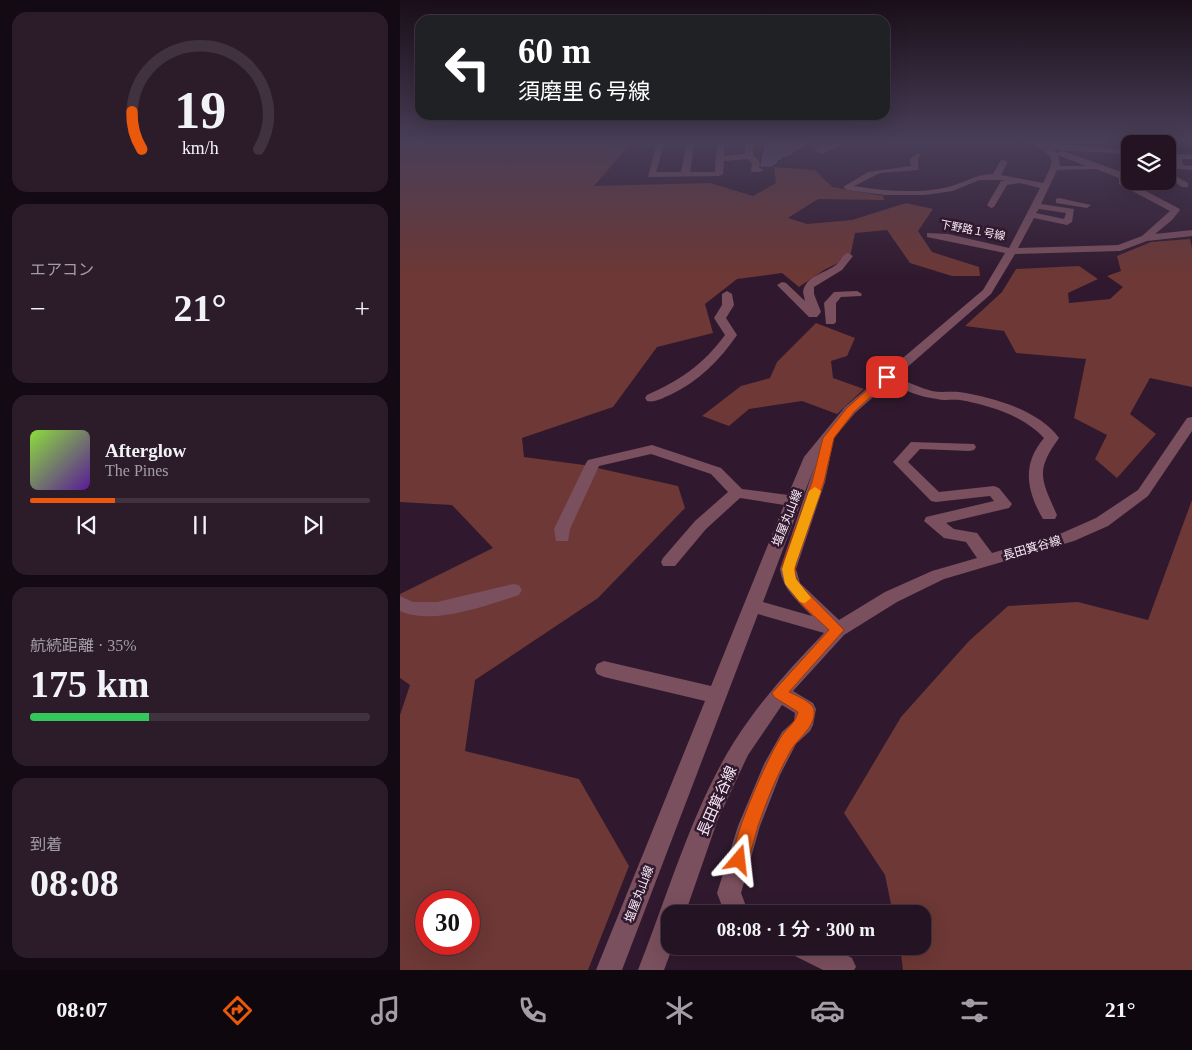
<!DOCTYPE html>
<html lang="ja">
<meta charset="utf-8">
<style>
body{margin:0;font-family:"Times New Roman","Noto Sans JP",serif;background:#2c1c2a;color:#f1f3f6;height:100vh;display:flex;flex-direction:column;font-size:19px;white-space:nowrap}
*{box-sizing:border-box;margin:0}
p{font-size:16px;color:#a39ea5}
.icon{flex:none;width:28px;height:28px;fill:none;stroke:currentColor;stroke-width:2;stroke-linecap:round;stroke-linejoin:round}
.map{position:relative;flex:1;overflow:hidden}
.sheet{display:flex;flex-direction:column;gap:12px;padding:12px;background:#140a13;width:400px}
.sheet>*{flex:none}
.top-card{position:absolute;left:15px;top:15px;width:475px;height:105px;border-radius:15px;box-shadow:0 5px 20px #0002,0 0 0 1px #413240;background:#202124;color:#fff;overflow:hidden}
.buttons{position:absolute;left:721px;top:135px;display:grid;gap:10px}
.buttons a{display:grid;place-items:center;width:55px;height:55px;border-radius:10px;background:#241322;box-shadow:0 5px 20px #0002,0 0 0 1px #413240;font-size:25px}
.speed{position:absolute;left:15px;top:890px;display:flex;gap:10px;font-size:25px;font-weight:700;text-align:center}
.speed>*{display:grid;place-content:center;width:65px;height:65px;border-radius:50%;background:#241322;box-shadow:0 5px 20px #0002,0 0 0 1px #413240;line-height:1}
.speed .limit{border:8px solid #d22;background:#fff;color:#111}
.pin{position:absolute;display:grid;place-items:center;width:42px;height:42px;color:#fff;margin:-21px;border-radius:10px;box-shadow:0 2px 8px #0006}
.me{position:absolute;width:55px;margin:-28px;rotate:17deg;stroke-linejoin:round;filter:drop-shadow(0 0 4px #0008)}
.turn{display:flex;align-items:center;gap:18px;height:105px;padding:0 20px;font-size:22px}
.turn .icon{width:65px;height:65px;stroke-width:2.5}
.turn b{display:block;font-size:35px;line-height:42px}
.big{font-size:38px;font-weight:600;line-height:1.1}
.sheet .card{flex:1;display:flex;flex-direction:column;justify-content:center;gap:8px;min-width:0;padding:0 18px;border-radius:15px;background:#2c1c2a}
.sheet .dial{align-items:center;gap:0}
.dial svg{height:130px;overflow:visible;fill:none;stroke:#413240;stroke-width:7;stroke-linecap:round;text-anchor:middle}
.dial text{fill:#f1f3f6;stroke:none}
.song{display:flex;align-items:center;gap:15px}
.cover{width:60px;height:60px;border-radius:8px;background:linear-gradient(135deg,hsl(90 70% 55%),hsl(270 70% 35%))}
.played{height:5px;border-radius:2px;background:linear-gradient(90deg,#ea580c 25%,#413240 25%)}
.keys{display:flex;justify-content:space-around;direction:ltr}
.heat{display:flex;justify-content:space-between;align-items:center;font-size:28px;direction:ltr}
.charge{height:8px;border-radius:4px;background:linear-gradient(90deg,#34c759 35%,#413240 0)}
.trip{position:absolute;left:261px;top:905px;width:270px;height:50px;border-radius:15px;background:#241322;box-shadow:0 5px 20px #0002,0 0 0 1px #413240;font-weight:600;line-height:50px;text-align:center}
.tabs{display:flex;height:80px;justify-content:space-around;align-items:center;background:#0e080e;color:#a39ea5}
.tabs .icon{width:35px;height:35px}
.tabs .selected{color:#ea580c}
.tabs b{font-size:22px;color:#f1f3f6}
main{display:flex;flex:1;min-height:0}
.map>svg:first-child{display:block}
.forest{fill:#6d3835;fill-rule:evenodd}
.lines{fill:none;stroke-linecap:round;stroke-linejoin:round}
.river{fill:#050125;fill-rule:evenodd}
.building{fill:#5f4b78;stroke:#766988}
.minor{fill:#7a4f5e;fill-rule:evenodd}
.route{fill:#ea580c;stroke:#983908}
.slow{fill:#f59e0b}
.labels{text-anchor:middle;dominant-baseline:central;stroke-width:5;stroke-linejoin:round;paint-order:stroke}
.far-street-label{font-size:11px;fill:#faeaf7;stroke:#30192e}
.street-label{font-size:12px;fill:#faeaf7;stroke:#30192e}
.near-street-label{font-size:15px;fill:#faeaf7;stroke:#30192e}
</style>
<main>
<section class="sheet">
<div class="card dial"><svg viewBox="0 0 100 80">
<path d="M14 69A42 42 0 1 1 86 69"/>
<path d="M14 69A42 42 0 0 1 8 46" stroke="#ea580c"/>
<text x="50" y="56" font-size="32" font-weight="700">19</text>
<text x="50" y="72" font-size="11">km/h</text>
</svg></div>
<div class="card"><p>エアコン</p>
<div class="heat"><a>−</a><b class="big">21°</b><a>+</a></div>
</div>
<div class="card">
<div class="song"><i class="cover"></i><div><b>Afterglow</b><p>The Pines</p></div></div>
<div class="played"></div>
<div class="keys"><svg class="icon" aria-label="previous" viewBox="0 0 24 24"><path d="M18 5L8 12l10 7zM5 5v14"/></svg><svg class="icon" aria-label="pause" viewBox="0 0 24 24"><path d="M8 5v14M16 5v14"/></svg><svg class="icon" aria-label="next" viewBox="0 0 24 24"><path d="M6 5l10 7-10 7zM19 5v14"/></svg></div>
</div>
<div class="card"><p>航続距離 · 35%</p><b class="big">175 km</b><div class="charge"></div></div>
<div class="card"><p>到着</p><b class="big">08:08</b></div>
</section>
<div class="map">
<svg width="792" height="970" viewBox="0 0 792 970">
<rect width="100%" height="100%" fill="#30192e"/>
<!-- forest -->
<g class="forest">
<path d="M 0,142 L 232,142 L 194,186 L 310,183 L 353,196 L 376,183 L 374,167 L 415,170 L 432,187 L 483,196 L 484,200 L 418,199 L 388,218 L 407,224 L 452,220 L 506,203 L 533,209 L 518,231 L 532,252 L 579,267 L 580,276 L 552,276 L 510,263 L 487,230 L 455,233 L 450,257 L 424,270 L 399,287 L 382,273 L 337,279 L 305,304 L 313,333 L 257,347 L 213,407 L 122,438 L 124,457 L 184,465 L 278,486 L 285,508 L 198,598 L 75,680 L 65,751 L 179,779 L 229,866 L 188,970 L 0,970 L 0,715 L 10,685 L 0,678 L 0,594 L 93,548 L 52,505 L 0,502 ZM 26,901 L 69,901 L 69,944 L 26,944 Z"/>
<path d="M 790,239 L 792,248 L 792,387 L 750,378 L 730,414 L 756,434 L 717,478 L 695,459 L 707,435 L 674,418 L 686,359 L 616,353 L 604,331 L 565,326 L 602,292 L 616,269 L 679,266 L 698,279 L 668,293 L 669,303 L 710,299 L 723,287 L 707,276 L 721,271 L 717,256 L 751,242 Z"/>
<path d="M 416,323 L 455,338 L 447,356 L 431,361 L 433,378 L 464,389 L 437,414 L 402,401 L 349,409 L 329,426 L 302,416 L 341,386 L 370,378 L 377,362 Z"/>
<path d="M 792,500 L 792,970 L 503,970 L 500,946 L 522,946 L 522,914 L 493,914 L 485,875 L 444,813 L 501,717 L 569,641 L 608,606 L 678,602 L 748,620 Z"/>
</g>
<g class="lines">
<!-- river -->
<path class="river" d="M 768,142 L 782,142 L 789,151 L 782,155 L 768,156 L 768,148 L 772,148 Z"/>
</g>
<!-- building -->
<path class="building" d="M 366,142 L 409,142 L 387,156 L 381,156 L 381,159 L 377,159 L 377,162 L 371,166 L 361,166 Z"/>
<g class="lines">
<!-- minor -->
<g class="minor">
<path d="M 257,142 L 265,142 L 256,172 L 281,172 L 287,142 L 295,142 L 290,172 L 315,172 L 317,142 L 325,142 L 324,156 L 345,154 L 346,142 L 354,142 L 353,155 L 360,162 L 359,168 L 364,170 L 360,172 L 351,172 L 352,163 L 347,159 L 324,161 L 323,174 L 319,176 L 248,177 Z"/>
<path d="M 421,142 L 429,142 L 424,148 L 440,142 L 450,142 L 422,154 L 414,151 Z"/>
<path d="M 632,142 L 730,150 L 730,154 L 654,150 L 656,153 L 663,151 L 727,174 L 731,181 L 727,181 L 778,208 L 780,210 L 772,220 L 755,234 L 792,230 L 792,236 L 747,241 L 720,251 L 615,254 L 591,294 L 496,377 C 508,382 520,388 532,391 C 541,393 550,391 559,392 C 592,397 639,410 659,438 C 635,471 641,479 657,515 L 655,519 L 643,519 C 626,490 622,464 644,438 C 624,416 589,405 560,400 C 552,399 545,401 537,399 C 520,397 504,390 489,383 L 455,413 L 434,438 L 425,482 L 396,569 L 400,583 L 439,620 L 485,592 L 532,571 L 577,558 L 566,542 L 544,538 L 524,521 L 526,517 L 594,501 L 590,496 L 536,502 L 531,501 L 493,462 L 511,442 L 574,444 L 576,447 L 574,450 L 569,451 L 520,449 L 508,462 L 539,492 L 594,486 L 599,488 L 612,504 L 609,508 L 546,523 L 554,529 L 577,533 L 592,553 L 662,533 L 696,518 L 738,490 L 787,418 L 792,417 L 792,431 L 748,496 L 708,526 L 674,541 L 544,579 L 497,602 L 444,635 L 393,691 L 413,703 L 416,709 L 413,725 L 410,731 L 396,744 L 380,775 L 360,826 L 341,893 L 349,914 L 325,914 L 317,893 L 338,826 L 364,764 L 382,732 L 394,721 L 395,713 L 382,705 L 348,755 L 318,819 L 285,914 L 270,914 L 270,946 L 273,946 L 264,970 L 238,970 C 267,897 293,807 334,742 C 360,701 391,667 424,633 L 358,614 L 222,970 L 196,970 L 305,701 L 204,677 L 197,674 L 195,669 L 197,664 L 204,661 L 311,686 L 384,505 L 340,498 L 306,529 L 275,566 L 263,566 L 261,562 L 263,558 L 295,521 L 328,492 L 311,474 L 251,454 L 199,466 L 170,529 L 168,541 L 156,541 L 154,529 L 186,463 L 188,460 L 252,445 L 321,468 L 342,489 L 388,495 L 404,457 L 445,407 L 583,290 L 605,253 L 527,237 L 527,233 L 548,234 L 609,248 L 640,188 L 620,183 L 607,185 L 594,207 L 591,208 L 587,205 L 601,181 L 606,180 L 579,180 L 553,191 L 524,195 L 485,195 L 447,190 L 443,187 L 468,172 L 511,166 L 510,159 L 517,153 L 521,155 L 518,159 L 518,170 L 480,173 L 454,186 C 484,191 518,194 548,187 C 564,183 576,174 593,174 L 601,160 L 604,160 L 608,162 L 601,175 L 643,183 C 657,154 654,160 632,142 ZM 658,155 L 686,166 L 660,166 ZM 696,169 L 719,178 L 719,184 L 770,211 L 742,236 L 718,245 L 618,248 L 634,218 L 667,225 L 672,222 L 674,209 L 641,204 L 657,170 ZM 639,209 L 666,213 L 664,219 L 636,213 ZM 414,468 L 380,569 C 383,590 398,601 412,616 L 363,602 Z"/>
<path d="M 768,153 L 792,155 L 792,159 L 782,159 L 783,165 L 792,166 L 792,170 L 777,169 L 774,158 L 768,157 Z"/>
<path d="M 768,172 L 788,183 L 788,187 L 782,187 L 768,177 Z"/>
<path d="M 659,198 L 691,205 L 687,208 L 656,203 L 656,199 Z"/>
<path d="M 448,253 L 453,256 L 442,270 L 414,287 L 414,294 L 421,312 L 417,317 L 409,317 L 377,285 L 382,282 L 386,283 L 405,301 L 403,292 C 406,275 425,274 437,264 C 442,260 442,255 448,253 Z"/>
<path d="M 327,291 L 332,294 L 334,305 L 326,318 L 337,335 C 319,361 299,381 270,395 C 262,398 255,403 247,401 L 245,398 L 247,395 C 279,381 304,364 325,335 L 314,318 L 322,305 L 322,294 Z"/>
<path d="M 457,291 L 462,294 L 461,296 L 441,297 L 436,303 L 436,322 L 434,324 L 426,324 L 424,303 L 434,292 Z"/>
<path d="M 113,584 L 119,585 L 122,590 L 119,595 C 87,605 32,626 0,611 L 0,596 L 13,602 L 37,602 Z"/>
<path d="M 390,946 L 429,946 L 452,958 L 456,967 L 454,970 L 423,970 L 393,955 Z"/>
</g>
</g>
<!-- sky -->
<linearGradient id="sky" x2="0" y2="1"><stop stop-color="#1a0e19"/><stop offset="0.51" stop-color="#483e57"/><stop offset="1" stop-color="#483e57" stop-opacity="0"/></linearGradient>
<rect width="792" height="277" fill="url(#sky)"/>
<!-- route -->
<path class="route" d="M 484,375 L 492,377 L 454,412 L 434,438 L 424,482 L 396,563 L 395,575 L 399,584 L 444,630 L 389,692 C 395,695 413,702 414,710 C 416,728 397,738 390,752 C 377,775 367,800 358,826 C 354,839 351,853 346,866 L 339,869 L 333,866 C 326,850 370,751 383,734 C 390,725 395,723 398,712 L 374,697 L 372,693 L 429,630 C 410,611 381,592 383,563 L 412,482 L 423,438 L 447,408 Z"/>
<!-- slow -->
<path class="slow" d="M 415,487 L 421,491 L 394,569 L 396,579 L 411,598 L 405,603 L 400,602 L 385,584 L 382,569 L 409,491 Z"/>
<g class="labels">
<!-- far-street labels -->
<g class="far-street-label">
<text transform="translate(573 230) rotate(11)">下野路１号線</text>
</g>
<!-- street labels -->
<g class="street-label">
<text transform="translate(387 518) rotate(-68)">塩屋丸山線</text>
<text transform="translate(632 548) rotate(-16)">長田箕谷線</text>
<text transform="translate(239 894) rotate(-69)">塩屋丸山線</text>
</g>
<!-- near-street labels -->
<g class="near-street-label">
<text transform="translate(317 801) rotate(-66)">長田箕谷線</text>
</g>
</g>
</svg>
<div class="buttons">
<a><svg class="icon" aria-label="layers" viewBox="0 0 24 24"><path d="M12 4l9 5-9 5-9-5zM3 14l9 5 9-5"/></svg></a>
</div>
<div class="speed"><div class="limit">30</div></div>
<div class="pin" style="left:487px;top:377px;background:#d93025"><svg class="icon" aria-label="arrive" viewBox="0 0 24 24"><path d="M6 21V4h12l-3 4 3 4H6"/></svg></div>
<svg class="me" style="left:339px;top:860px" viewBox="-20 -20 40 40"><path d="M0-17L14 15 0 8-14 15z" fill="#ea580c" stroke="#fff" stroke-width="4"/></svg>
<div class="trip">08:08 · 1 分 · 300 m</div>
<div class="top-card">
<div class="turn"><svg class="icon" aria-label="left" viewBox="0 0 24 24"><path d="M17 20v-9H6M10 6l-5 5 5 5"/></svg><div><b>60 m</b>須磨里６号線</div></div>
</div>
</div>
</main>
<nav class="tabs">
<b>08:07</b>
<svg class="icon selected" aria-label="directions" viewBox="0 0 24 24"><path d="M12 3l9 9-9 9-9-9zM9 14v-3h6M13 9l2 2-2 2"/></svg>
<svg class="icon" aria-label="music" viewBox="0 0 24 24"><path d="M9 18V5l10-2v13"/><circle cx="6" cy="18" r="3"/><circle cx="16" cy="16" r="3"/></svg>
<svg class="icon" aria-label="phone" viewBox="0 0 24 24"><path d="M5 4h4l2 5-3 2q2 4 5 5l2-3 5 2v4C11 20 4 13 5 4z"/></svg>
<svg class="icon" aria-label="climate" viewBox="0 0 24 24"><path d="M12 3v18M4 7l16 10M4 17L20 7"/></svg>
<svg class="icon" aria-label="car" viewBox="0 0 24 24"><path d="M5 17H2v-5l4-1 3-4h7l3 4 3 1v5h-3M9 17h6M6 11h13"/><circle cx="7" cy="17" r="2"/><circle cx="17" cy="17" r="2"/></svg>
<svg class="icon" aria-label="filters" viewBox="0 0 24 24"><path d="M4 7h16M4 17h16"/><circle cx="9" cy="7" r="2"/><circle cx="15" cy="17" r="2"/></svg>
<b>21°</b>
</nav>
